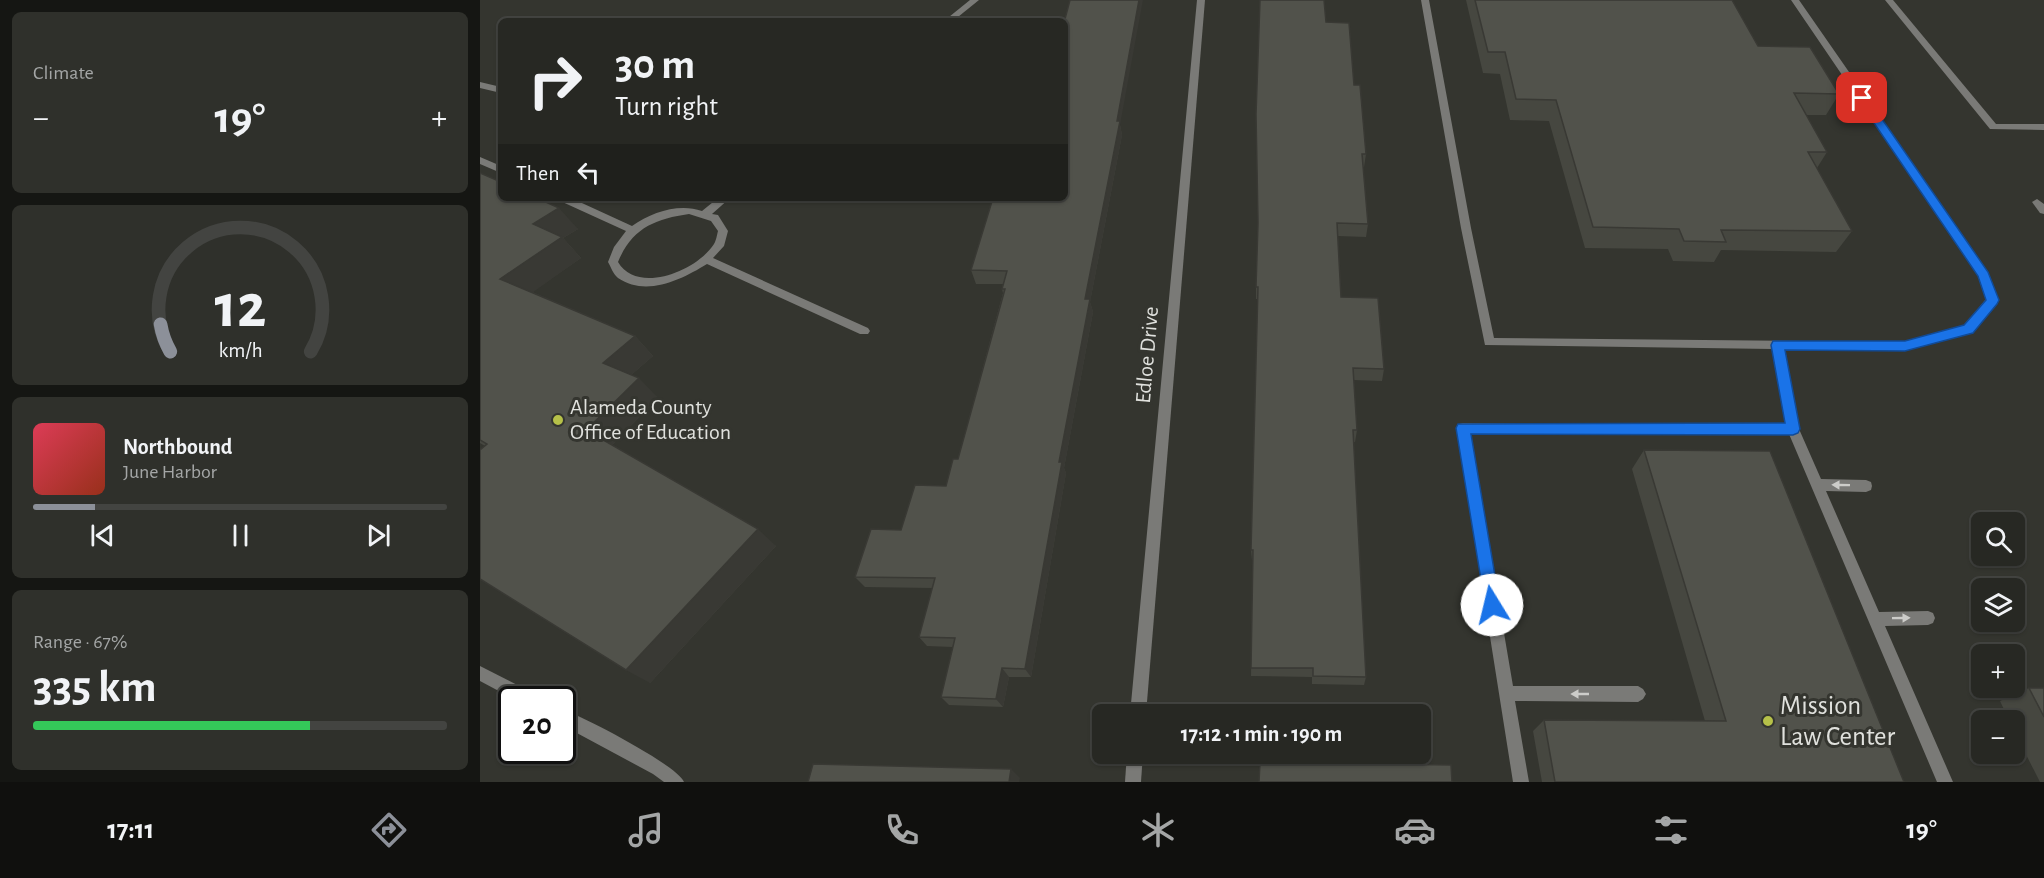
<!DOCTYPE html>
<meta charset="utf-8">
<style>
body{margin:0;font-family:"Alegreya Sans",sans-serif;background:#2f302b;color:#f1f3f6;height:100vh;display:flex;flex-direction:column;font-size:22px;white-space:nowrap}
*{box-sizing:border-box;margin:0}
p{font-size:20px;color:#a4a6a6}
.icon{flex:none;width:33px;height:33px;fill:none;stroke:currentColor;stroke-width:2;stroke-linecap:round;stroke-linejoin:round}
.map{position:relative;flex:1;overflow:hidden}
.drawer{display:flex;flex-direction:column;gap:12px;padding:12px;background:#151613;width:480px}
.drawer>*{flex:none}
.top-card{position:absolute;left:18px;top:18px;width:570px;height:183px;border-radius:9px;box-shadow:0 2px 4px #0004,0 0 0 2px #434441;background:#272823;color:#f1f3f6;overflow:hidden}
.buttons{position:absolute;left:1491px;top:512px;display:grid;gap:12px}
.buttons a{display:grid;place-items:center;width:54px;height:54px;border-radius:9px;background:#272823;box-shadow:0 2px 4px #0004,0 0 0 2px #434441;font-size:30px}
.speed{position:absolute;left:18px;top:686px;display:flex;gap:12px;font-size:30px;font-weight:700;text-align:center}
.speed>*{display:grid;place-content:center;width:78px;height:78px;border-radius:50%;background:#272823;box-shadow:0 2px 4px #0004,0 0 0 2px #434441;line-height:1}
.speed .limit{border:3px solid #111;border-radius:9px;background:#fff;color:#111}
.pin{position:absolute;display:grid;place-items:center;width:51px;height:51px;color:#fff;margin:-26px;border-radius:12px;box-shadow:0 3px 9px #0006}
.me{position:absolute;width:66px;margin:-33px;rotate:351deg;stroke-linejoin:round;filter:drop-shadow(0 0 4px #0008)}
.turn{display:flex;align-items:center;gap:21px;height:126px;padding:0 18px;font-size:27px}
.turn .icon{width:78px;height:78px;stroke-width:2.5}
.turn b{display:block;font-size:42px;line-height:51px}
.then{display:flex;align-items:center;height:57px;padding:0 18px;background:#0003;gap:12px;font-size:22px}
.big{font-size:45px;font-weight:700;line-height:1.1}
.drawer .widget{flex:1;display:flex;flex-direction:column;justify-content:center;gap:9px;min-width:0;padding:0 21px;border-radius:9px;background:#2f302b}
.drawer .dial{align-items:center;gap:0}
.dial svg{height:156px;overflow:visible;fill:none;stroke:#434441;stroke-width:7;stroke-linecap:round;text-anchor:middle}
.dial text{fill:#f1f3f6;stroke:none}
.song{display:flex;align-items:center;gap:18px}
.cover{width:72px;height:72px;border-radius:9px;background:linear-gradient(135deg,hsl(350 70% 55%),hsl(10 70% 35%))}
.played{height:6px;border-radius:3px;background:linear-gradient(90deg,#8c9099 15%,#434441 15%)}
.keys{display:flex;justify-content:space-around;direction:ltr}
.heat{display:flex;justify-content:space-between;align-items:center;font-size:33px;direction:ltr}
.charge{height:9px;border-radius:4px;background:linear-gradient(90deg,#34c759 67%,#434441 0)}
.trip{position:absolute;left:612px;top:704px;width:339px;height:60px;border-radius:9px;background:#272823;box-shadow:0 2px 4px #0004,0 0 0 2px #434441;font-weight:700;line-height:60px;text-align:center}
.tabs{display:flex;height:96px;justify-content:space-around;align-items:center;background:#10100e;color:#a4a6a6}
.tabs .icon{width:42px;height:42px}
.tabs .current{color:#8c9099}
.tabs b{font-size:27px;color:#f1f3f6}
main{display:flex;flex:1;min-height:0}
.map>svg:first-child{display:block}
.lines{fill:none;stroke-linecap:round;stroke-linejoin:round}
.service{fill:#7a7a77;fill-rule:evenodd}
.minor{fill:#7a7a77;fill-rule:evenodd}
.wall{fill:#464740}
.shaded-wall{fill:#393934}
.building{fill:#51524b;stroke:#393934;stroke-width:1.5}
.oneway{fill:#ccccc9}
.route{fill:#1a73e8;stroke:#114b97;stroke-width:1.5}
.poi-dot{fill:#b6c149;stroke:#34352f;stroke-width:2}
.labels{text-anchor:middle;dominant-baseline:central;stroke-width:6;stroke-linejoin:round;paint-order:stroke}
.street-label{font-size:22px;fill:#e0e1dd;stroke:#34352f}
.poi-label{font-size:22px;fill:#e0e1dd;stroke:#34352f;text-anchor:start}
.near-poi-label{font-size:27px;fill:#e0e1dd;stroke:#34352f;text-anchor:start}
</style>
<main>
<section class="drawer">
<div class="widget"><p>Climate</p>
<div class="heat"><a>−</a><b class="big">19°</b><a>+</a></div>
</div>
<div class="widget dial"><svg viewBox="0 0 100 80">
<path d="M14 69A42 42 0 1 1 86 69"/>
<path d="M14 69A42 42 0 0 1 9 55" stroke="#8c9099"/>
<text x="50" y="56" font-size="32" font-weight="700">12</text>
<text x="50" y="72" font-size="11">km/h</text>
</svg></div>
<div class="widget">
<div class="song"><i class="cover"></i><div><b>Northbound</b><p>June Harbor</p></div></div>
<div class="played"></div>
<div class="keys"><svg class="icon" aria-label="previous" viewBox="0 0 24 24"><path d="M18 5L8 12l10 7zM5 5v14"/></svg><svg class="icon" aria-label="pause" viewBox="0 0 24 24"><path d="M8 5v14M16 5v14"/></svg><svg class="icon" aria-label="next" viewBox="0 0 24 24"><path d="M6 5l10 7-10 7zM19 5v14"/></svg></div>
</div>
<div class="widget"><p>Range · 67%</p><b class="big">335 km</b><div class="charge"></div></div>
</section>
<div class="map">
<svg width="1564" height="782" viewBox="0 0 1564 782">
<rect width="100%" height="100%" fill="#34352f"/>
<g class="lines">
<!-- service -->
<g class="service">
<path d="M 490,0 L 499,0 L 473,21 L 464,21 Z"/>
<path d="M 941,0 L 949,0 L 991,228 L 1014,338 L 1425,342 L 1484,326 L 1506,299 L 1499,276 L 1311,0 L 1319,0 L 1508,272 L 1518,300 L 1492,332 L 1425,350 L 1305,349 L 1319,429 L 1341,479 L 1386,480 L 1391,482 L 1392,486 L 1391,490 L 1386,492 L 1346,491 L 1399,612 L 1448,611 L 1453,613 L 1455,618 L 1453,623 L 1448,625 L 1405,626 L 1473,782 L 1457,782 L 1309,434 L 990,433 L 1033,686 L 1158,686 L 1163,689 L 1166,694 L 1163,699 L 1158,702 L 1035,701 L 1049,782 L 1033,782 L 977,428 L 979,424 L 983,423 L 1306,424 L 1293,349 L 1005,345 L 981,228 Z"/>
<path d="M 1405,0 L 1413,0 L 1516,124 L 1564,124 L 1564,130 L 1510,129 Z"/>
<path d="M 0,82 L 21,87 L 21,93 L 0,88 Z"/>
<path d="M 0,157 L 21,166 L 21,173 L 0,164 Z"/>
<path d="M 77,198 L 91,198 L 152,226 C 172,212 199,203 222,211 L 238,198 L 250,198 L 232,214 L 238,215 L 248,231 L 244,246 L 233,258 L 388,328 L 390,331 L 388,334 L 380,334 L 227,264 C 201,280 166,297 138,278 C 133,274 131,267 128,262 L 134,247 L 146,231 L 78,200 ZM 209,214 L 231,221 L 238,231 C 237,235 236,241 234,244 C 217,271 157,295 138,262 C 152,228 175,219 209,214 Z"/>
<path d="M 1557,199 L 1564,204 L 1564,214 L 1560,213 L 1552,202 Z"/>
<path d="M 0,666 L 55,694 L 58,699 L 34,699 L 0,681 Z"/>
<path d="M 82,709 C 104,717 197,765 204,782 L 184,782 L 173,774 L 82,725 Z"/>
</g>
<!-- minor -->
<g class="minor">
<path d="M 717,0 L 725,0 L 666,714 L 650,714 Z"/>
<path d="M 647,753 L 663,753 L 661,782 L 645,782 Z"/>
</g>
</g>
<!-- wall -->
<g class="wall">
<path d="M 986,0 L 1252,0 L 1278,46 L 1359,94 L 1346,115 L 1326,115 L 1347,152 L 1337,168 L 1372,231 L 1356,252 L 1241,250 L 1234,262 L 1193,261 L 1188,249 L 1105,248 L 1069,121 L 1030,120 L 1020,74 L 1003,73 Z"/>
<path d="M 846,22 L 874,85 L 886,154 L 884,167 L 883,167 L 888,224 L 886,237 L 858,236 L 861,297 L 904,369 L 902,381 L 873,380 L 877,430 L 875,442 L 873,442 L 886,677 L 884,685 L 832,684 L 832,677 L 771,676 L 773,560 L 772,560 L 771,550 L 778,299 L 776,299 L 776,287 Z"/>
<path d="M 640,125 L 642,135 L 610,302 L 613,312 L 584,468 L 586,473 L 551,677 L 529,677 L 523,707 L 469,705 L 461,697 L 473,647 L 447,646 L 439,637 L 453,588 L 385,587 L 375,577 L 466,486 L 478,459 L 523,293 L 522,289 L 523,284 L 496,284 L 491,270 L 512,201 L 496,201 L 495,198 L 585,198 Z"/>
<path d="M 0,173 L 98,229 L 83,238 L 101,258 L 52,292 L 155,336 L 173,356 L 151,375 L 178,398 L 132,445 L 296,546 L 170,683 L 5,446 L 0,443 Z"/>
<path d="M 1164,450 L 1424,782 L 1062,782 L 1053,731 L 1064,720 L 1225,721 L 1152,469 Z"/>
<path d="M 1549,688 L 1564,688 L 1564,782 L 1560,782 L 1534,731 L 1534,720 L 1529,720 L 1520,701 Z"/>
</g>
<!-- shaded-wall -->
<g class="shaded-wall">
<path d="M 659,0 L 663,0 L 640,125 L 642,135 L 610,302 L 613,312 L 584,468 L 586,473 L 551,677 L 545,669 L 605,299 Z"/>
<path d="M 79,208 L 98,229 L 83,238 L 101,258 L 42,300 L 20,279 L 53,224 Z"/>
<path d="M 155,336 L 173,356 L 143,382 L 123,363 Z"/>
<path d="M 159,378 L 178,398 L 128,449 L 106,430 Z"/>
<path d="M 278,529 L 296,546 L 170,683 L 146,670 Z"/>
<path d="M 522,668 L 529,677 L 523,707 L 516,699 Z"/>
<path d="M 531,769 L 540,778 L 539,782 L 529,782 Z"/>
</g>
<!-- building -->
<g class="building">
<path d="M 590,0 L 659,0 L 637,121 L 640,121 L 605,299 L 610,299 L 579,462 L 582,462 L 545,669 L 522,668 L 516,699 L 461,697 L 475,638 L 439,637 L 455,578 L 375,577 L 391,529 L 421,530 L 435,485 L 466,486 L 473,459 L 478,459 L 525,289 L 522,289 L 527,271 L 491,270 L 513,198 L 585,198 L 585,21 L 547,21 L 548,19 L 585,19 Z"/>
<path d="M 780,0 L 844,0 L 846,22 L 869,23 L 874,85 L 880,85 L 886,154 L 882,154 L 888,224 L 857,223 L 861,297 L 898,298 L 904,369 L 873,368 L 877,430 L 873,430 L 886,677 L 833,676 L 833,668 L 771,668 L 773,550 L 771,550 L 778,287 L 776,287 L 778,223 L 776,114 Z"/>
<path d="M 995,0 L 1252,0 L 1278,46 L 1330,47 L 1359,94 L 1314,93 L 1347,152 L 1328,152 L 1372,231 L 1241,230 L 1246,242 L 1204,241 L 1199,229 L 1113,227 L 1076,100 L 1036,99 L 1025,52 L 1008,52 Z"/>
<path d="M 0,173 L 21,182 L 21,198 L 57,198 L 79,208 L 53,224 L 82,237 L 20,279 L 155,336 L 123,363 L 159,378 L 106,430 L 278,529 L 146,670 L 0,579 L 0,450 L 7,444 L 0,440 Z"/>
<path d="M 1164,450 L 1290,451 L 1424,782 L 1075,782 L 1064,720 L 1246,721 Z"/>
<path d="M 1549,688 L 1564,688 L 1564,717 Z"/>
<path d="M 780,762 L 971,765 L 972,782 L 779,782 Z"/>
<path d="M 333,764 L 531,769 L 529,782 L 328,782 Z"/>
</g>
<!-- one-way arrows -->
<defs><path id="oneway-solid" d="M-6-.8H1V-3.2L6.5 0L1 3.2V.8H-6Z" transform="scale(1.5)"/></defs>
<g class="oneway">
<use href="#oneway-solid" transform="translate(1361 485) rotate(-179)"/>
<use href="#oneway-solid" transform="translate(1421 618) rotate(-1)"/>
<use href="#oneway-solid" transform="translate(1100 694) rotate(-180)"/>
</g>
<!-- route -->
<path class="route" d="M 1382,95 L 1386,96 L 1508,272 L 1519,300 L 1517,304 L 1493,333 L 1425,351 L 1305,350 L 1320,429 L 1318,433 L 1313,435 L 991,434 L 1020,605 L 1018,610 L 1012,613 L 1006,610 L 976,428 L 978,424 L 1305,423 L 1291,345 L 1293,341 L 1425,341 L 1484,325 L 1506,300 L 1498,276 L 1377,98 Z"/>
<!-- markers -->
<g class="poi-dot">
<circle cx="78" cy="420" r="6"/>
<circle cx="1288" cy="721" r="6"/>
</g>
<g class="labels">
<!-- street labels -->
<g class="street-label">
<text transform="translate(667 355) rotate(-85)">Edloe Drive</text>
</g>
<!-- poi labels -->
<g class="poi-label">
<text x="90" y="407">Alameda County<tspan x="90" dy="25">Office of Education</tspan></text>
</g>
<!-- near-poi labels -->
<g class="near-poi-label">
<text x="1300" y="705">Mission<tspan x="1300" dy="31">Law Center</tspan></text>
</g>
</g>
</svg>
<div class="buttons">
<a><svg class="icon" aria-label="search" viewBox="0 0 24 24"><circle cx="10" cy="10" r="6"/><path d="M15 15l6 6"/></svg></a>
<a><svg class="icon" aria-label="layers" viewBox="0 0 24 24"><path d="M12 4l9 5-9 5-9-5zM3 14l9 5 9-5"/></svg></a>
<a>+</a>
<a>−</a>
</div>
<div class="speed"><div class="limit">20</div></div>
<div class="pin" style="left:1382px;top:98px;background:#d93025"><svg class="icon" aria-label="arrive" viewBox="0 0 24 24"><path d="M6 21V4h12l-3 4 3 4H6"/></svg></div>
<svg class="me" style="left:1012px;top:605px" viewBox="-20 -20 40 40"><circle r="19" fill="#fff"/><path d="M0-13L10 11 0 6-10 11z" fill="#1a73e8"/></svg>
<div class="trip">17:12 · 1 min · 190 m</div>
<div class="top-card">
<div class="turn"><svg class="icon" aria-label="right" viewBox="0 0 24 24"><path d="M7 20v-9h11M14 6l5 5-5 5"/></svg><div><b>30 m</b>Turn right</div></div>
<div class="then">Then<svg class="icon" aria-label="left" viewBox="0 0 24 24"><path d="M17 20v-9H6M10 6l-5 5 5 5"/></svg></div>
</div>
</div>
</main>
<nav class="tabs">
<b>17:11</b>
<svg class="icon current" aria-label="directions" viewBox="0 0 24 24"><path d="M12 3l9 9-9 9-9-9zM9 14v-3h6M13 9l2 2-2 2"/></svg>
<svg class="icon" aria-label="music" viewBox="0 0 24 24"><path d="M9 18V5l10-2v13"/><circle cx="6" cy="18" r="3"/><circle cx="16" cy="16" r="3"/></svg>
<svg class="icon" aria-label="phone" viewBox="0 0 24 24"><path d="M5 4h4l2 5-3 2q2 4 5 5l2-3 5 2v4C11 20 4 13 5 4z"/></svg>
<svg class="icon" aria-label="climate" viewBox="0 0 24 24"><path d="M12 3v18M4 7l16 10M4 17L20 7"/></svg>
<svg class="icon" aria-label="car" viewBox="0 0 24 24"><path d="M5 17H2v-5l4-1 3-4h7l3 4 3 1v5h-3M9 17h6M6 11h13"/><circle cx="7" cy="17" r="2"/><circle cx="17" cy="17" r="2"/></svg>
<svg class="icon" aria-label="filters" viewBox="0 0 24 24"><path d="M4 7h16M4 17h16"/><circle cx="9" cy="7" r="2"/><circle cx="15" cy="17" r="2"/></svg>
<b>19°</b>
</nav>
